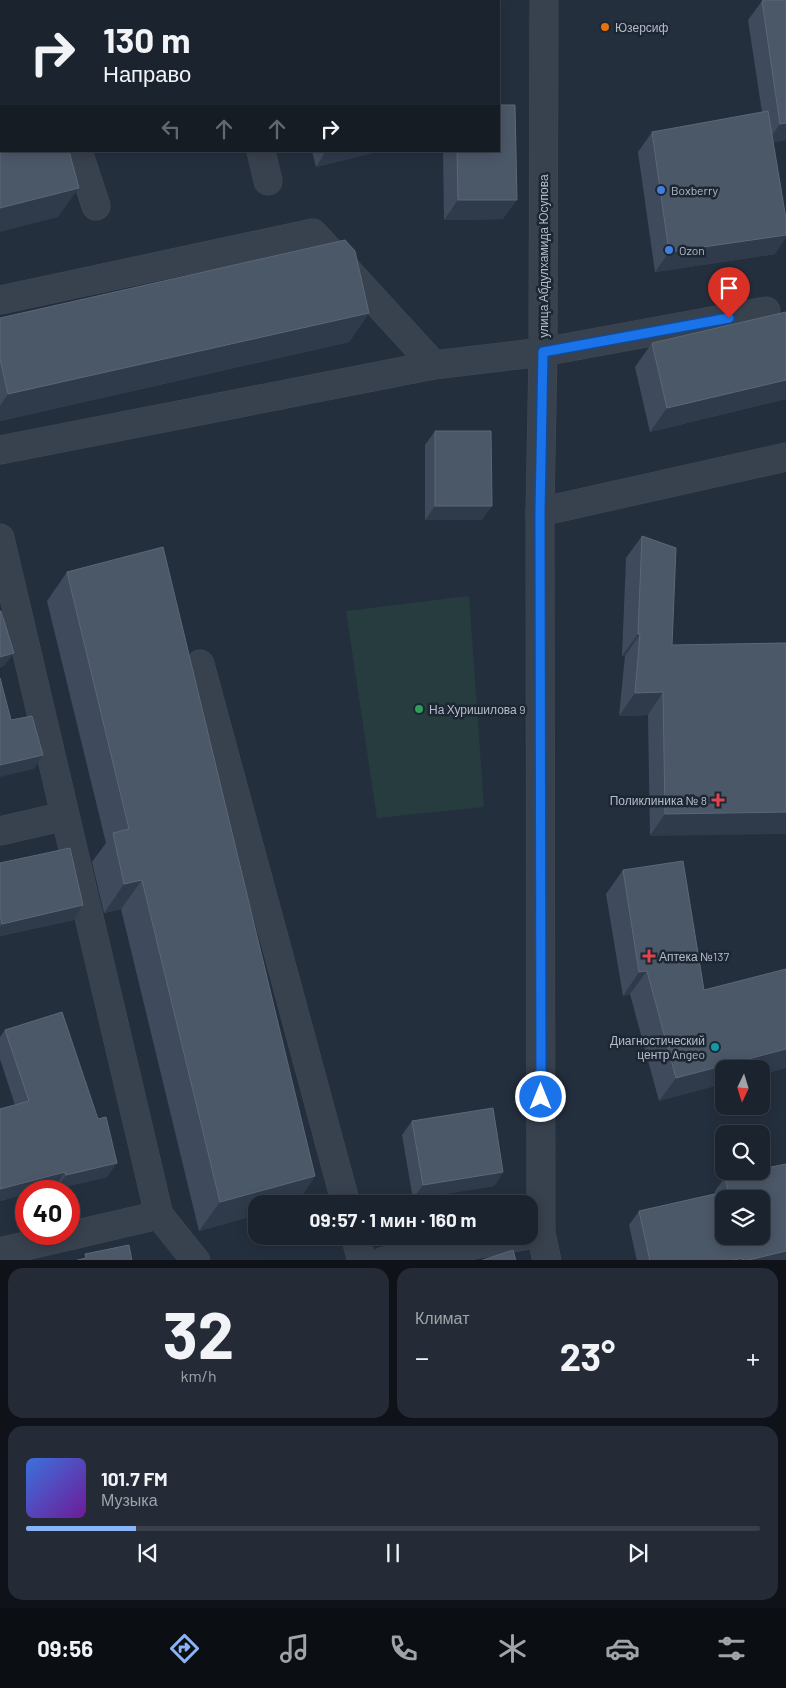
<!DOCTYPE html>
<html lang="ru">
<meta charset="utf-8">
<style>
body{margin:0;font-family:Barlow,sans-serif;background:#242b36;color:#f1f3f6;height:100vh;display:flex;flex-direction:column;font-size:19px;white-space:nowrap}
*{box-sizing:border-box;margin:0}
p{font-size:16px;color:#a0a4aa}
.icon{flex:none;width:28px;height:28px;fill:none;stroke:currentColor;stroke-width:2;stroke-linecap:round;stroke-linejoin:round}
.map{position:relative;height:1260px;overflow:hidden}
.panel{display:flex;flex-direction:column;gap:8px;padding:8px;background:#0f1319;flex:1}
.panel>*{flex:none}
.guide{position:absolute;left:0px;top:0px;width:500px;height:152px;box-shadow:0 2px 12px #0003,0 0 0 1px #39404a;background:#1b232e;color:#f1f3f6;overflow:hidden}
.needle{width:32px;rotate:184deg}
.tools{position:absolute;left:715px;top:1060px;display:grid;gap:10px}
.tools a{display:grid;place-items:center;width:55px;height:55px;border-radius:10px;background:#1b232e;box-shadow:0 2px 12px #0003,0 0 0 1px #39404a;font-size:25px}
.speed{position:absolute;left:15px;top:1180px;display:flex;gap:10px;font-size:25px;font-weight:700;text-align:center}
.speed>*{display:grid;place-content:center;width:65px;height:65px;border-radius:50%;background:#1b232e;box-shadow:0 2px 12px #0003,0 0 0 1px #39404a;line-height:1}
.speed .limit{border:8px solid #d22;background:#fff;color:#111}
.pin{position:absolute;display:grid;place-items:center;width:42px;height:42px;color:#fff;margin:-51px -21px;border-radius:50% 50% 50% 0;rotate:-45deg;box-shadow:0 0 5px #0007}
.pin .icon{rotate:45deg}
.me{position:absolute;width:55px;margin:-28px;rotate:0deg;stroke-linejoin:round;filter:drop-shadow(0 0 4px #0008)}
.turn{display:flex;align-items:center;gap:18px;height:105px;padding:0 20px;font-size:22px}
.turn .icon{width:65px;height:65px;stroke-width:2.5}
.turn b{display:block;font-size:35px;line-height:42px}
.lanes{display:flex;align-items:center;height:48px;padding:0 20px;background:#0003;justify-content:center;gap:25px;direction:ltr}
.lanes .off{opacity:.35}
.big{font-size:38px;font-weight:700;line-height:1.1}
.panel .tile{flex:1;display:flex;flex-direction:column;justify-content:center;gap:8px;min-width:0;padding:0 18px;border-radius:15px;background:#242b36}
.panel .dial{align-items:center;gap:0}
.dial b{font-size:65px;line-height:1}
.song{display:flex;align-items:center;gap:15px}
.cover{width:60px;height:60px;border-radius:8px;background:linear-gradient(135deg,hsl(220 70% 55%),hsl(280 70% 35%))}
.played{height:5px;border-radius:2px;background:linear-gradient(90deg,#8ab4f8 15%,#39404a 15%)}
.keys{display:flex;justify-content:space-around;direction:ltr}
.heat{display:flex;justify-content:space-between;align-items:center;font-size:28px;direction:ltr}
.panel .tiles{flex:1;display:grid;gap:8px;grid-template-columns:1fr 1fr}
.tile:last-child{grid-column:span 2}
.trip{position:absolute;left:248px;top:1195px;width:290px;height:50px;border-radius:15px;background:#1b232e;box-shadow:0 2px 12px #0003,0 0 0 1px #39404a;font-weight:700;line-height:50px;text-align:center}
.tab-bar{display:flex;height:80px;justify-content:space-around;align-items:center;background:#0b0e12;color:#a0a4aa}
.tab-bar .icon{width:35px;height:35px}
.tab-bar .active{color:#8ab4f8}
.tab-bar b{font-size:22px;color:#f1f3f6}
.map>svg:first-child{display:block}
.pitch{fill:#263c3f}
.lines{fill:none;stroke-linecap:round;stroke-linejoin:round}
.minor-casing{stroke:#414a57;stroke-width:29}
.minor{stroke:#38414e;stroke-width:28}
.wall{fill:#3f4b5c}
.shaded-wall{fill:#2f3b4b}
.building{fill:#4b5868;stroke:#5c6777;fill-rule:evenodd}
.route-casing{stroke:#114b97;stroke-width:12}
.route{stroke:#1a73e8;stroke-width:9}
.food-dot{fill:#e8710a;stroke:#1d2633;stroke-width:2}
.shop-dot{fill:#3f7fe0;stroke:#1d2633;stroke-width:2}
.leisure-dot{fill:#2e9e5b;stroke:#1d2633;stroke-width:2}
.health-dot{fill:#e0444e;stroke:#1d2633;stroke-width:2}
.culture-dot{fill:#0f9aa8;stroke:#1d2633;stroke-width:2}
.labels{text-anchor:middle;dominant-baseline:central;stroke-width:5;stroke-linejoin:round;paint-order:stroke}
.poi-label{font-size:12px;fill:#b4bcc9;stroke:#1d2633;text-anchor:start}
.street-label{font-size:12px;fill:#b4bcc9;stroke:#1d2633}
</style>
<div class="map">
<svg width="786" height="1261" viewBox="0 0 786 1261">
<rect width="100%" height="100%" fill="#242f3e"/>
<!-- pitch -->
<path class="pitch" d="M 469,596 L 484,807 L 377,818 L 346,611 Z"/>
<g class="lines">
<defs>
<g id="minor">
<path d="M 225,0 L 226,1"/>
<path d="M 544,0 L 543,352 L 540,512 L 541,1233 L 547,1261"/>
<path d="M 54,1 L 54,0"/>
<path d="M 78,151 L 96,206"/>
<path d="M 261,151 L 268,181"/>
<path d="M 0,300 L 313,233 L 434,365 L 543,352 L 766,311"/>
<path d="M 0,450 L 434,365"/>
<path d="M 540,512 L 786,457"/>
<path d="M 0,538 L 159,1215 L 196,1261"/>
<path d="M 200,664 L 346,1204"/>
<path d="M 0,831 L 65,816"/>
<path d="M 355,1236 L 362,1261"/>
<path d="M 0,1252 L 159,1215"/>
<path d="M 384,1261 L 524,1236"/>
</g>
</defs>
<!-- minor casing -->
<use href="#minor" class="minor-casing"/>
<!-- minor -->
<use href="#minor" class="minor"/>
</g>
<!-- wall -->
<g class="wall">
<path d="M 275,0 L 387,0 L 388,1 L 276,1 Z"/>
<path d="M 786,0 L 786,140 L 773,142 L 775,254 L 655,272 L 638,152 L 652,132 L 762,112 L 748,20 L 762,1 Z"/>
<path d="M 312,151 L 381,151 L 316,167 Z"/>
<path d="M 443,151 L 499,151 L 503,219 L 444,220 Z"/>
<path d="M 786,312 L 786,399 L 650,432 L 635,367 L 652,343 Z"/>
<path d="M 369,313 L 349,342 L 0,421 L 0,318 Z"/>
<path d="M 435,431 L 482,520 L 425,520 L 425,445 Z"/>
<path d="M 642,536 L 672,645 L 786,643 L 650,836 L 648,715 L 619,716 L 625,656 L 622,656 L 626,558 Z"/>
<path d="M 67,572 L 315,1176 L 296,1204 L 256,1204 L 256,1215 L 199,1231 L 121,909 L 104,913 L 92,862 L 106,843 L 47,601 Z"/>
<path d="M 0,863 L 83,905 L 74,920 L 0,936 Z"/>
<path d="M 623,870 L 704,990 L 786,969 L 659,1101 L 630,994 L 623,996 L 606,894 Z"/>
<path d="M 5,1030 L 107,1177 L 56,1189 L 56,1186 L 26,1191 L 26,1194 L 0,1201 L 0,1109 L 15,1105 L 0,1059 L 0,1037 Z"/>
<path d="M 412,1121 L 503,1172 L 494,1186 L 413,1199 L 402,1135 Z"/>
<path d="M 725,1177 L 786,1261 L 637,1261 L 629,1225 L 639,1211 L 715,1194 L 715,1191 Z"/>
</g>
<!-- shaded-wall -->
<g class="shaded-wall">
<path d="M 786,123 L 786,140 L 766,144 L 780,124 Z"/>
<path d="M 326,151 L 381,151 L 316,167 Z"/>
<path d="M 79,188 L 58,217 L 0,232 L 0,208 Z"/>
<path d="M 458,200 L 517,200 L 503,219 L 444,220 Z"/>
<path d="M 786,235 L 786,238 L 775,254 L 655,272 L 669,252 Z"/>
<path d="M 369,313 L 349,342 L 0,421 L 0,406 L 8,394 Z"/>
<path d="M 786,380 L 786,399 L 650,432 L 667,408 Z"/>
<path d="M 435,506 L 492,506 L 482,520 L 425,520 Z"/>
<path d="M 638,634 L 640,634 L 625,656 L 622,656 Z"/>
<path d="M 14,653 L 4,666 L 0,668 L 0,657 Z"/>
<path d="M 663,692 L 648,715 L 619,716 L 635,693 Z"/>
<path d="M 43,755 L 34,769 L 0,777 L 0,765 Z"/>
<path d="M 786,812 L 786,834 L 650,836 L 665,814 Z"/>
<path d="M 142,880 L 121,909 L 104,913 L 124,884 Z"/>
<path d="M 83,905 L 74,920 L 0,936 L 0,927 L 2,924 Z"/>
<path d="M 647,971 L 630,994 L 623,996 L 639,972 Z"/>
<path d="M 786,1049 L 786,1068 L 761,1075 L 761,1069 L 724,1069 L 724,1084 L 659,1101 L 676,1078 Z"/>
<path d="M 117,1163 L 107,1177 L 56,1189 L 66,1175 Z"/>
<path d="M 65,1172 L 56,1186 L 36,1191 L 26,1191 L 26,1194 L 0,1201 L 0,1189 Z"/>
<path d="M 503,1172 L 494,1186 L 413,1199 L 423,1185 Z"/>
<path d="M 315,1176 L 296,1204 L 256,1204 L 256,1215 L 199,1231 L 220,1202 Z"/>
<path d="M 786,1251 L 786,1261 L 745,1261 Z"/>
<path d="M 742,1258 L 740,1261 L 731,1261 Z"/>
</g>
<!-- building -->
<g class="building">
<path d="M 0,0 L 31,0 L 31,1 L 1,1 L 1,151 L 69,151 L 79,188 L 0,208 Z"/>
<path d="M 303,0 L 387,0 L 388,1 L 303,1 Z"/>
<path d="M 765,0 L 786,0 L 786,123 L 780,124 L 762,1 Z"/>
<path d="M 499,105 L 515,105 L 517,200 L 458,200 L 457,151 L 499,151 Z"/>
<path d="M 768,111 L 786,219 L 786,235 L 669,252 L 652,132 Z"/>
<path d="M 345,240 L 355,251 L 369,313 L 8,394 L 0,359 L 0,318 Z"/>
<path d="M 786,312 L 786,380 L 667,408 L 652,343 Z"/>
<path d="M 435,431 L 491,431 L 492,506 L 435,506 Z"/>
<path d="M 642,536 L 676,548 L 672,645 L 786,643 L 786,812 L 665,814 L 663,692 L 635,693 L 640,634 L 638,634 Z"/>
<path d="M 163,547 L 315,1176 L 220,1202 L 142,880 L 124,884 L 113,833 L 129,829 L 67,572 Z"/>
<path d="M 0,611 L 1,611 L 14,653 L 0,657 Z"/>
<path d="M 0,678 L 11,720 L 32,716 L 43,755 L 0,765 Z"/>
<path d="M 70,848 L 83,905 L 2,924 L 1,918 L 0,918 L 0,863 Z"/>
<path d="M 683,861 L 704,990 L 786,969 L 786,1049 L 676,1078 L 647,971 L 639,972 L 623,870 Z"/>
<path d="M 62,1012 L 98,1119 L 106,1117 L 117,1163 L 66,1175 L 65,1172 L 0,1189 L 0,1109 L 29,1101 L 5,1030 Z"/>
<path d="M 493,1108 L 503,1172 L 423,1185 L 412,1121 Z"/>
<path d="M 786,1164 L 786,1251 L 745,1261 L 743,1261 L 742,1258 L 731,1261 L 650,1261 L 639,1211 L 728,1191 L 725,1177 L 752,1171 L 761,1171 L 761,1169 ZM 724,1199 L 761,1199 L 761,1236 L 724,1236 Z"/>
<path d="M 129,1245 L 132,1261 L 74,1261 L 86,1258 L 85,1254 Z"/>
<path d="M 513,1250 L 516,1261 L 480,1261 Z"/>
</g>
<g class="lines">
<defs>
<path id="route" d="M 541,1097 L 540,512 L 543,352 L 729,318"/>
</defs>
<!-- route casing -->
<use href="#route" class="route-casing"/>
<!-- route -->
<use href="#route" class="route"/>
</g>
<!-- markers -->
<circle class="food-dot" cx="605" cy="27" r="5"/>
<g class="shop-dot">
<circle cx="661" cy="190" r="5"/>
<circle cx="669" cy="250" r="5"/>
</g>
<circle class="leisure-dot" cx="419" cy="709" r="5"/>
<g class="health-dot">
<path d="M715.5 792.5h5v5h5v5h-5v5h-5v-5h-5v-5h5z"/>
<path d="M646.5 948.5h5v5h5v5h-5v5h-5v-5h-5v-5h5z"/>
</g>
<circle class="culture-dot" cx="715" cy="1047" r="5"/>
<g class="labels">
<!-- poi labels -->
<g class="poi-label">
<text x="615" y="27">Юзерсиф</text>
<text x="671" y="190">Boxberry</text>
<text x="679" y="250">Ozon</text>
<text x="429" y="709">На Хуришилова 9</text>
<text x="707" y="800" text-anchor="end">Поликлиника № 8</text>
<text x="659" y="956">Аптека №137</text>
<text x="705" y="1040" text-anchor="end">Диагностический<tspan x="705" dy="14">центр Angeo</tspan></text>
</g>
<!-- street labels -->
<g class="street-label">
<text transform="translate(543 256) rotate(-90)">улица Абдулхамида Юсупова</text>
</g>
</g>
</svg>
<div class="tools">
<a><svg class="needle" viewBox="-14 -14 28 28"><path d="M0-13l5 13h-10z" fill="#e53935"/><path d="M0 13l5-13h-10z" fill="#a0a4aa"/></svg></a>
<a><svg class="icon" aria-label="search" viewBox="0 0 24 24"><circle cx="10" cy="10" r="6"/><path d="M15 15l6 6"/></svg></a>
<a><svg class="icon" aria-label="layers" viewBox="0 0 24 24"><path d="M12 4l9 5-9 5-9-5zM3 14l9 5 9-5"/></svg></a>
</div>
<div class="speed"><div class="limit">40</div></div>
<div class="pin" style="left:729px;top:318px;background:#d93025"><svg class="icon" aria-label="arrive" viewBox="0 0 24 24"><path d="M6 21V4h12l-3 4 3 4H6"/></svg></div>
<svg class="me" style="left:541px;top:1097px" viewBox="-20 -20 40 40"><circle r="17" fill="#1a73e8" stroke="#fff" stroke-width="3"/><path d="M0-11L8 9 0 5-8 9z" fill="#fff"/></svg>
<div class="trip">09:57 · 1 мин · 160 m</div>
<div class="guide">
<div class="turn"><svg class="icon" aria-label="right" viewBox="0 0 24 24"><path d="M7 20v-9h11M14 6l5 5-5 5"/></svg><div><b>130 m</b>Направо</div></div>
<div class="lanes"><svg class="icon off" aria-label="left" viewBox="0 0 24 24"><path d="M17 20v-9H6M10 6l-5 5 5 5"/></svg><svg class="icon off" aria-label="ahead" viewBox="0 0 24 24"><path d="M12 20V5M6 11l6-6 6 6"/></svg><svg class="icon off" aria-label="ahead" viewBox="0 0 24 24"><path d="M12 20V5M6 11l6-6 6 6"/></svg><svg class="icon" aria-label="right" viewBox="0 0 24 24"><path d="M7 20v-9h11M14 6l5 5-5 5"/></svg></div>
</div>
</div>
<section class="panel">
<div class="tiles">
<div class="tile dial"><b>32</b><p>km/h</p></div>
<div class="tile"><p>Климат</p>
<div class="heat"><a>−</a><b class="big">23°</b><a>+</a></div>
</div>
<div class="tile">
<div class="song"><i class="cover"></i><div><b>101.7 FM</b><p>Музыка</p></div></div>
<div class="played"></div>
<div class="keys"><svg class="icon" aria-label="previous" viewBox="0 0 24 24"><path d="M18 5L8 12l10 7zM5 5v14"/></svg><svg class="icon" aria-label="pause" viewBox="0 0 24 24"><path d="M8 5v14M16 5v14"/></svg><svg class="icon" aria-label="next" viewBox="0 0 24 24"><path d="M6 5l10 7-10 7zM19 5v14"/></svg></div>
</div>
</div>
</section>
<nav class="tab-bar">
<b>09:56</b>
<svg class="icon active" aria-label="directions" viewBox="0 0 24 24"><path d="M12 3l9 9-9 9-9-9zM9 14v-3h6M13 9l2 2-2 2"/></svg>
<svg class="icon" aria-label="music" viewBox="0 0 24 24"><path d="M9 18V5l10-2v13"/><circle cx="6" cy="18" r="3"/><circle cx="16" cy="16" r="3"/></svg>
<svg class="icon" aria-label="phone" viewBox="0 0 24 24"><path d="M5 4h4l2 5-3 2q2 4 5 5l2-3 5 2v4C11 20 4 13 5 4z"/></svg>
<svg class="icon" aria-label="climate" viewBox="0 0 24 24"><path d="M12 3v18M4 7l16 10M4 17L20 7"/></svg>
<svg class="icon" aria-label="car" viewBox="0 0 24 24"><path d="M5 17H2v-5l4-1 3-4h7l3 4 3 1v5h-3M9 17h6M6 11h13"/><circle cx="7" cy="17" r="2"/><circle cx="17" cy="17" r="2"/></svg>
<svg class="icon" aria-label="filters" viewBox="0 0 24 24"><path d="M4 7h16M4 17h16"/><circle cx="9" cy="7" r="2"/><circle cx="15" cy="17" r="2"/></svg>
</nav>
